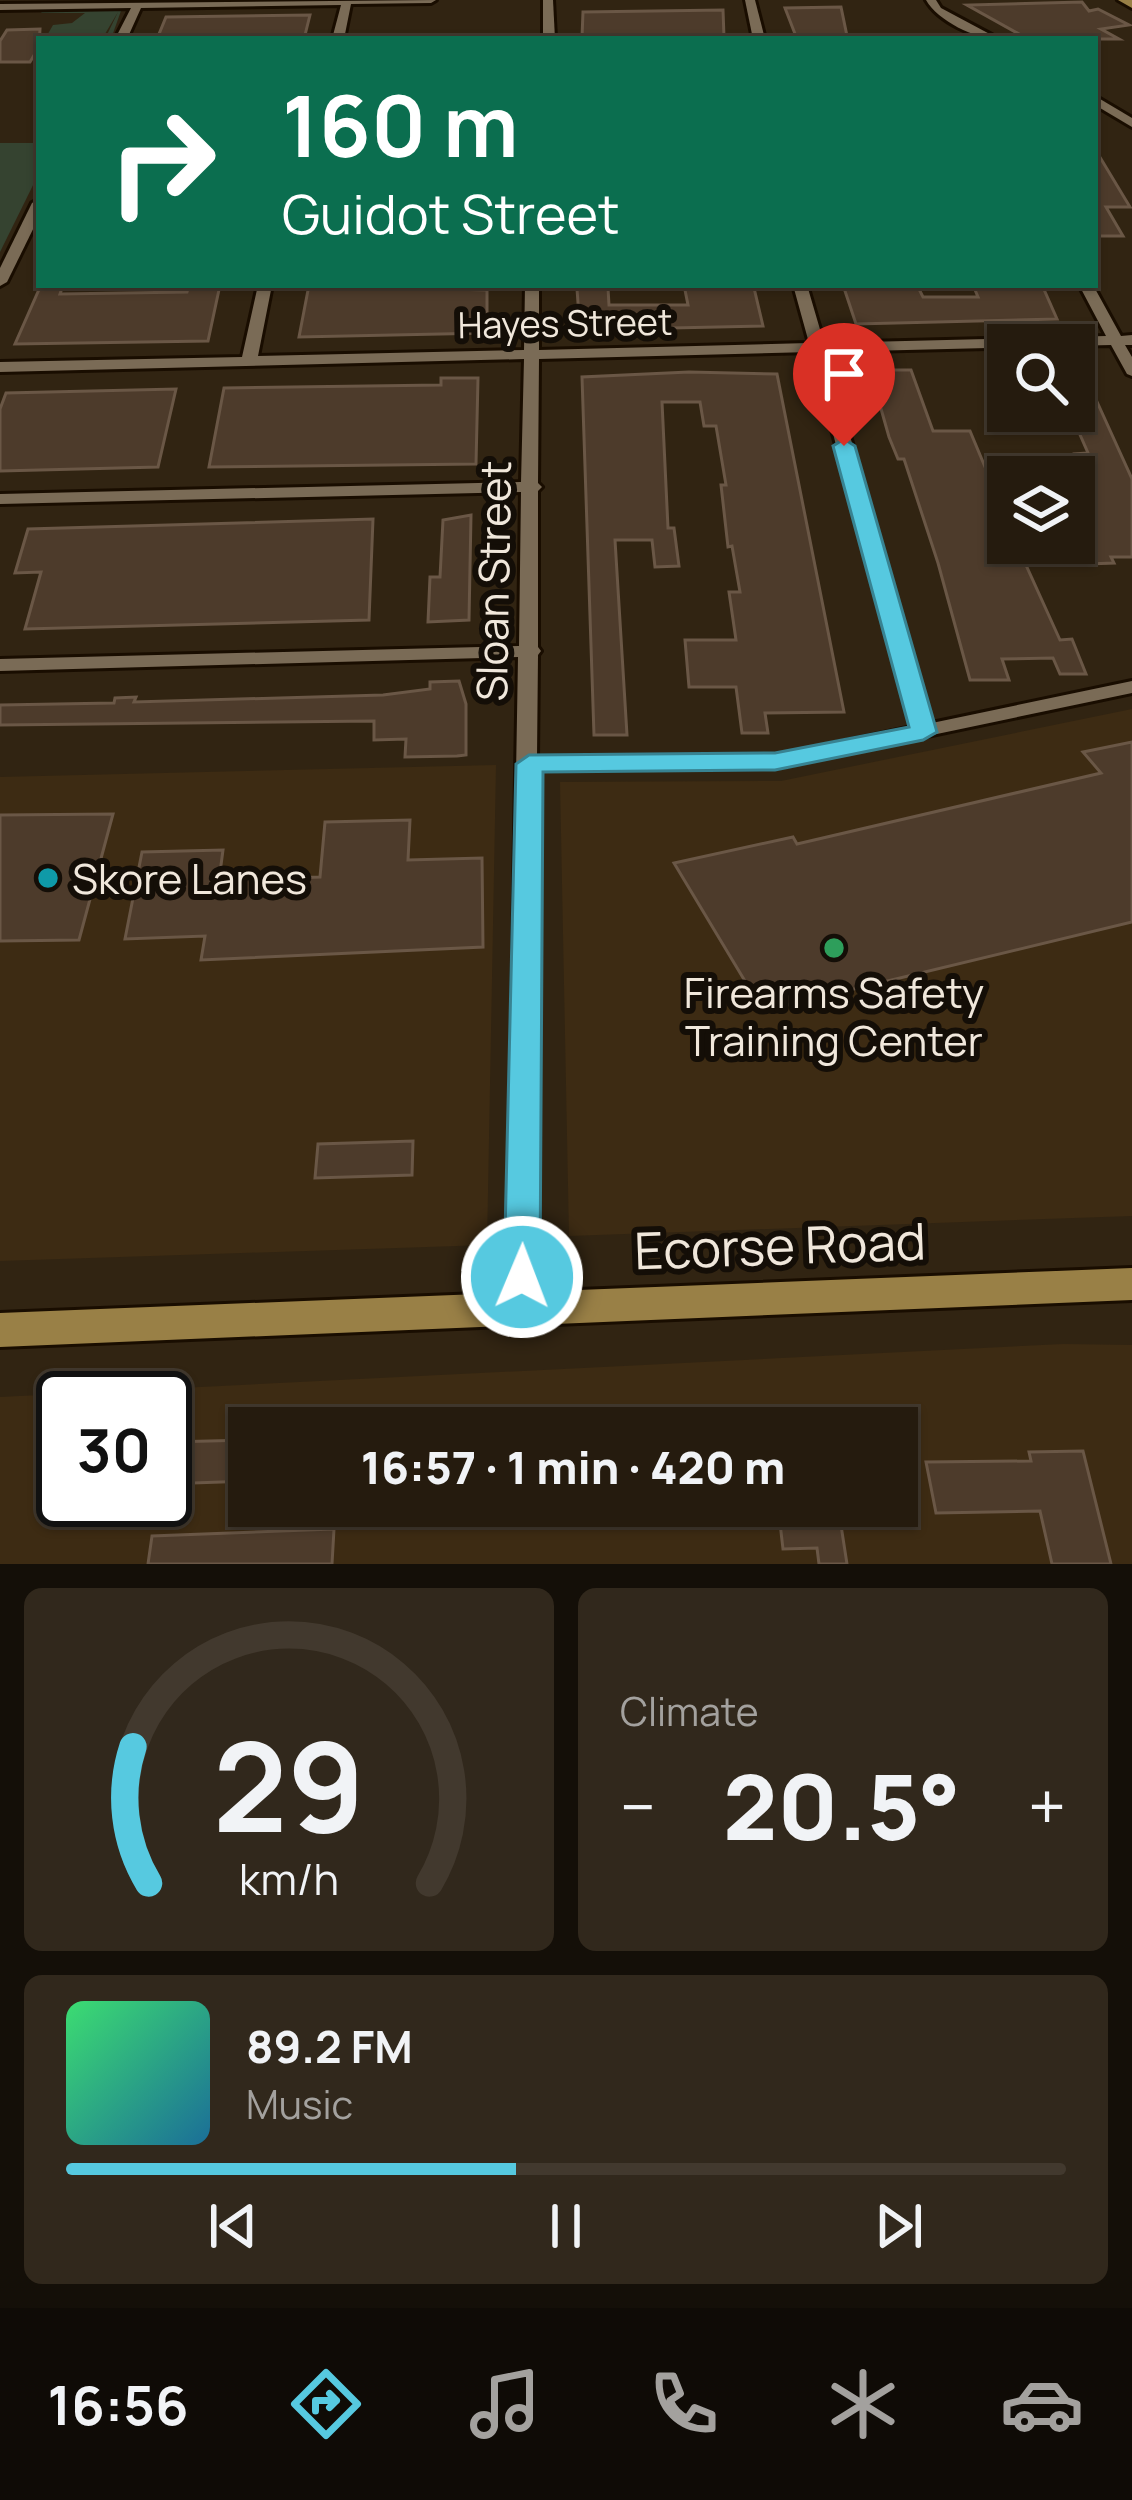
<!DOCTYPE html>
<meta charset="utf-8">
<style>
body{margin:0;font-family:Manrope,sans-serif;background:#31281c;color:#f1f3f6;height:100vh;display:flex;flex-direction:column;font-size:45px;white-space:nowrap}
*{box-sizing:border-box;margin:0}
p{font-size:39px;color:#a3a19e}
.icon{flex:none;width:66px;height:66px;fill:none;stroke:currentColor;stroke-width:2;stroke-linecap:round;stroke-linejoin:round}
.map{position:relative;height:1564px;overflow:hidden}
.sheet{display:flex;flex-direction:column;gap:24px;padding:24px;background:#140f08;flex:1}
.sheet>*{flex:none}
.top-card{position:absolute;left:36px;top:36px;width:1062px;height:252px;border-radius:0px;box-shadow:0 3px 9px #0004,0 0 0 3px #42392e;background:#0b6e4f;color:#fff;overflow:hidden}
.fabs{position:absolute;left:987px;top:324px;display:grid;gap:24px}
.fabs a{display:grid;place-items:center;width:108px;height:108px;border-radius:0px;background:#251b0e;box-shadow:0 3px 9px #0004,0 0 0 3px #42392e;font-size:60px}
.speed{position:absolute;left:36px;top:1371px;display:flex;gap:24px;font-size:60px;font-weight:700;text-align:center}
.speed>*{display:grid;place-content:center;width:156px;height:156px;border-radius:50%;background:#251b0e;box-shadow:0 3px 9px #0004,0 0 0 3px #42392e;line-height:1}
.speed .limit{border:6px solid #111;border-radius:18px;background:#fff;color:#111}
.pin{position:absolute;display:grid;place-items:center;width:102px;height:102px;color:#fff;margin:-123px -51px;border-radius:50% 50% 50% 0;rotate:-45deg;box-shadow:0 0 12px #0007}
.pin .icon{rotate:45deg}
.me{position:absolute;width:132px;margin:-66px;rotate:1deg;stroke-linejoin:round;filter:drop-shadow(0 0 9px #0008)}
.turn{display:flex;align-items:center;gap:42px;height:252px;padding:0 48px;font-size:54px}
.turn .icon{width:156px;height:156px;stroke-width:2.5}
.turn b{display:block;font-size:84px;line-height:102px}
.big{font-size:90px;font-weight:800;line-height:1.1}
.sheet .card{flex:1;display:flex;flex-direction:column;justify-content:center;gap:18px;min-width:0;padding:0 42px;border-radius:18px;background:#31281c}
.sheet .dial{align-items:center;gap:0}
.dial svg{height:312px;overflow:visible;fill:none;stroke:#42392e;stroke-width:7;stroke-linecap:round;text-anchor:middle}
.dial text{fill:#f1f3f6;stroke:none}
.song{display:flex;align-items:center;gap:36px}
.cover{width:144px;height:144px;border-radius:18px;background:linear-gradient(135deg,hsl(140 70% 55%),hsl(200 70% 35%))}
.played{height:12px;border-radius:6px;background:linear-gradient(90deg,#56c9e0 45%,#42392e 45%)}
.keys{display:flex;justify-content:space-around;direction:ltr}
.heat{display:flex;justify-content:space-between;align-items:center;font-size:66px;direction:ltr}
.sheet .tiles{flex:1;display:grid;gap:24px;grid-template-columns:1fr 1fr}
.card:last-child{grid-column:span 2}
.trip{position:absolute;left:228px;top:1407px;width:690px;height:120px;border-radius:0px;background:#251b0e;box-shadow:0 3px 9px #0004,0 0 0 3px #42392e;font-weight:800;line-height:120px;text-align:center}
.menu{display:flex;height:192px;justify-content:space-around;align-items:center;background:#0f0b06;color:#a3a19e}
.menu .icon{width:84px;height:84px}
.menu .active{color:#56c9e0}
.menu b{font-size:54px;color:#f1f3f6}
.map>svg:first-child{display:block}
.built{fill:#3d2b13;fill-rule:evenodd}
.green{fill:#354330}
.building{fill:#4d3b2b;stroke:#6a5746;stroke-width:3}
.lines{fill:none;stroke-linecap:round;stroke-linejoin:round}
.minor-casing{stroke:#190d00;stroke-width:6}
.secondary-casing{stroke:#190d00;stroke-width:6}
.minor{fill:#7a6b56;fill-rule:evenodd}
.secondary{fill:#998046;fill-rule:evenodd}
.route{fill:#56c9e0;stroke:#388392;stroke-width:3}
.culture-dot{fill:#0f9aa8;stroke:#140e07;stroke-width:4.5}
.leisure-dot{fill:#2e9e5b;stroke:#140e07;stroke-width:4.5}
.labels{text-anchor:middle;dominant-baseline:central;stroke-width:12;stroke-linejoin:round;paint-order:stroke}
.far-street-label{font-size:36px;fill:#f0e7db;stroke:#140e07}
.street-label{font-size:42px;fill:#f0e7db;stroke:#140e07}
.poi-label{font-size:42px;fill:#f0e7db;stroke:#140e07;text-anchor:start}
.near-street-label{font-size:51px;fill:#f0e7db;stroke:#140e07}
</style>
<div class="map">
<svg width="1132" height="1564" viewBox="0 0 1132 1564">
<rect width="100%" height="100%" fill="#312412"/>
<!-- built -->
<g class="built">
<path d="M 1132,709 L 1132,1216 L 569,1236 L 560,782 L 781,781 Z"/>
<path d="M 496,765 L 487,1245 L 0,1261 L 0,777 Z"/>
<path d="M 1063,1344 L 1132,1345 L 1132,1564 L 0,1564 L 0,1397 ZM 63,1398 L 165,1398 L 165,1500 L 63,1500 ZM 249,1428 L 897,1428 L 897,1506 L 249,1506 Z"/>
</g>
<!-- green -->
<g class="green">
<path d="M 122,8 L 111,39 L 105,39 L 118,12 L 102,39 L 45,39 L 53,25 L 72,23 L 85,13 L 41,13 L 44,9 Z"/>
<path d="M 0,143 L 39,143 L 39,173 L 0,252 Z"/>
</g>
<!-- building -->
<g class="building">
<path d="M 1082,2 L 1089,11 L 1098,9 L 1129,25 L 1101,29 L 1119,39 L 1028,39 L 967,5 Z"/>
<path d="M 841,7 L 847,36 L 813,39 L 797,39 L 785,8 Z"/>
<path d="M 723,10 L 724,37 L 582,37 L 583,12 Z"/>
<path d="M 310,15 L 304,39 L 157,39 L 166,17 Z"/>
<path d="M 40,29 L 39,47 L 30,62 L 0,62 L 0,41 L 7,30 Z"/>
<path d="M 1095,149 L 1130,207 L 1106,207 L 1123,236 L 1099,236 L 1095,229 Z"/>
<path d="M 41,285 L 63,285 L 60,294 L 187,292 L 189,285 L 220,285 L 208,341 L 15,344 Z"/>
<path d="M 309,285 L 487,290 L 487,333 L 299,337 Z"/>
<path d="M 684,285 L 754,288 L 763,326 L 580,330 L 577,289 L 608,288 L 609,305 L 688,305 Z"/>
<path d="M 843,285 L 917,285 L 923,297 L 978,297 L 973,285 L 1042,285 L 1057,319 L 856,324 Z"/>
<path d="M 1074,351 L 1132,479 L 1132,557 L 1111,557 L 1114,563 L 1087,564 L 1074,534 L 1074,454 L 1088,453 L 1074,421 Z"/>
<path d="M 870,370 L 911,370 L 933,431 L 970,431 L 1008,522 L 1008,543 L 1016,543 L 1060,640 L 1072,639 L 1086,674 L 1060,674 L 1053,658 L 1002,659 L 1009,680 L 970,680 L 938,563 L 904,459 L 898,459 L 889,437 Z"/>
<path d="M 689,372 L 777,374 L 844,712 L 765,713 L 768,733 L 742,733 L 736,687 L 689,687 L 685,640 L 736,640 L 729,592 L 740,592 L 732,546 L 728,547 L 721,485 L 726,485 L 716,426 L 704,426 L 700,402 L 662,402 L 668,528 L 674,528 L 679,566 L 655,567 L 652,540 L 615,540 L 627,735 L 594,735 L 582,377 Z"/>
<path d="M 441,378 L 478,378 L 476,464 L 209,467 L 224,388 L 441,385 Z"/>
<path d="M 176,389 L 158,467 L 0,471 L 0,409 L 6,393 Z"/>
<path d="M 471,515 L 469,620 L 428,622 L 430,577 L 440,577 L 443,520 Z"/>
<path d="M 373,519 L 369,620 L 25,629 L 41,572 L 15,573 L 28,529 Z"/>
<path d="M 459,681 L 466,704 L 466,755 L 457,756 L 405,757 L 406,739 L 374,740 L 374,721 L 0,725 L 0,705 L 114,703 L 115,698 L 136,697 L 134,702 L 383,695 L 430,689 L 430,682 Z"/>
<path d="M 1132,742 L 1132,922 L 763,1011 L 674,863 L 793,837 L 797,844 L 1101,773 L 1083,752 Z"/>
<path d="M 113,814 L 79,940 L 0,941 L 0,815 Z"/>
<path d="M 410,820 L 408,860 L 482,858 L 483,947 L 201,960 L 205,936 L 125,939 L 142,852 L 223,850 L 219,880 L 320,877 L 325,822 Z"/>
<path d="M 413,1141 L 412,1175 L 315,1178 L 318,1144 Z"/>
<path d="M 249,1440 L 249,1481 L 165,1484 L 169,1442 Z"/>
<path d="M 1083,1451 L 1111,1564 L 1052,1564 L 1040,1511 L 936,1513 L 926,1462 L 1031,1461 L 1029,1452 Z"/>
<path d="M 778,1506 L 838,1506 L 847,1564 L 819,1564 L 817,1548 L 783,1549 Z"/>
<path d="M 334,1529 L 332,1564 L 148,1564 L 152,1536 Z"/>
</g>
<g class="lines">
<defs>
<g id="minor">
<path d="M 436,0 L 431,3 L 351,4 L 344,39 L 332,39 L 341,5 L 141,8 L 127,39 L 115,39 L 131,8 L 0,10 L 0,4 Z"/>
<path d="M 543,0 L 553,0 L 555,39 L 543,39 Z"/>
<path d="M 745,0 L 755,0 L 765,39 L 753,39 Z"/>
<path d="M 926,0 L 936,0 L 941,8 L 999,39 C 975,39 938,21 926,0 Z"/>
<path d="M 1095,96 L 1132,118 L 1132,127 L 1095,105 Z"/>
<path d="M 39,199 L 39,217 L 7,282 L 0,286 L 0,268 L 32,203 Z"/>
<path d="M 258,285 L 272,285 L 258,356 L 524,350 L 525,285 L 539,285 L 539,350 L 809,343 L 793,285 L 807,285 L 824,343 L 1106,336 L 1079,285 L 1093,285 L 1121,336 L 1132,335 L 1132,345 L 1125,345 L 1132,357 L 1132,376 L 1127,374 L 1111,345 L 826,352 L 932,723 L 1132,681 L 1132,693 L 775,768 L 537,770 L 535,1311 L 531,1319 L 521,1323 L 511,1319 L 507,1311 L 518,657 L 0,671 L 0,659 L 519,646 L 521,492 L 0,504 L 0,494 L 521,482 L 524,359 L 0,372 L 0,362 L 242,357 ZM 811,352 L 912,727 L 775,756 L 537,757 L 538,655 L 541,651 L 538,647 L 538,491 L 542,487 L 538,483 L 539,359 Z"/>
</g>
<g id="secondary">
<path d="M 1118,0 L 1132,0 L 1132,8 Z"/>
<path d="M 1132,1268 L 1132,1300 L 0,1347 L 0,1313 Z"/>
</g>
</defs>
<!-- minor casing -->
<use href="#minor" class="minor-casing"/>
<!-- secondary casing -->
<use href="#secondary" class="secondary-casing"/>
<!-- minor -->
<use href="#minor" class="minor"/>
<!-- secondary -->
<use href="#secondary" class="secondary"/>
</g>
<!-- route -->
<path class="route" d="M 844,439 L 855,446 L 937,732 L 923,740 L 775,770 L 543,772 L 540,1277 L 535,1287 L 522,1292 L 509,1287 L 504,1277 L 516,764 L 529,755 L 775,753 L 909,727 L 833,446 Z"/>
<!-- markers -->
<circle class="culture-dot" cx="48" cy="878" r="12"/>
<circle class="leisure-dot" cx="834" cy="948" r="12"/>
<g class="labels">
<!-- far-street labels -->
<g class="far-street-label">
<text transform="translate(565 323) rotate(-1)">Hayes Street</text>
</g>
<!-- street labels -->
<g class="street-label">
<text transform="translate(493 581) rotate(-89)">Sloan Street</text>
</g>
<!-- poi labels -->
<g class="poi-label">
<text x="72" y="878">Skore Lanes</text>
<text x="834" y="992" text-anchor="middle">Firearms Safety<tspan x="834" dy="48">Training Center</tspan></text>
</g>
<!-- near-street labels -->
<g class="near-street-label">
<text transform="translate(780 1245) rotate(-2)">Ecorse Road</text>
</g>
</g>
</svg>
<div class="fabs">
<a><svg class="icon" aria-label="search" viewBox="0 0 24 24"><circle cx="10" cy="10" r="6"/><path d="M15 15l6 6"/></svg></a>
<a><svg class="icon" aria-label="layers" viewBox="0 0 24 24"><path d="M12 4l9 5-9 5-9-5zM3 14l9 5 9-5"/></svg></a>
</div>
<div class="speed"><div class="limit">30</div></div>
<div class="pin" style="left:844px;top:446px;background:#d93025"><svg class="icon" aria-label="arrive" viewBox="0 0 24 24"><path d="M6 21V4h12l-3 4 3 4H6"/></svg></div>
<svg class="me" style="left:522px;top:1277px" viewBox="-20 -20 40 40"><circle r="17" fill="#56c9e0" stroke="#fff" stroke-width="3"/><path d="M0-11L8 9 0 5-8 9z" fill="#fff"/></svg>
<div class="trip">16:57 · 1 min · 420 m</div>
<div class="top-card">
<div class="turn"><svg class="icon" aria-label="right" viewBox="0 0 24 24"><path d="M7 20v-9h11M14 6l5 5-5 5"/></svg><div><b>160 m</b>Guidot Street</div></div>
</div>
</div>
<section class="sheet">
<div class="tiles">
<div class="card dial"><svg viewBox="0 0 100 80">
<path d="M14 69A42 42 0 1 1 86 69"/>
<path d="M14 69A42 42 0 0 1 10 34" stroke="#56c9e0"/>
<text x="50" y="56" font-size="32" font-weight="700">29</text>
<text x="50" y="72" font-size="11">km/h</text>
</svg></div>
<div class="card"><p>Climate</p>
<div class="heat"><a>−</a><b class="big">20.5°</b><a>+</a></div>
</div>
<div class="card">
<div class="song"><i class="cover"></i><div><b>89.2 FM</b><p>Music</p></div></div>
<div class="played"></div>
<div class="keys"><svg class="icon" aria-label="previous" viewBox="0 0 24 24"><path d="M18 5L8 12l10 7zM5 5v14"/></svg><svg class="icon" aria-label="pause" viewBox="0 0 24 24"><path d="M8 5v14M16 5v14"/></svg><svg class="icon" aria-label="next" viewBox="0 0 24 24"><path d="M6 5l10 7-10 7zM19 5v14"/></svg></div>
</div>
</div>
</section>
<nav class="menu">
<b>16:56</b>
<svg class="icon active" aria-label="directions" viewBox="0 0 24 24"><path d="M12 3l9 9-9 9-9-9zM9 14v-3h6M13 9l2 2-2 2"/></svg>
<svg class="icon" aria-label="music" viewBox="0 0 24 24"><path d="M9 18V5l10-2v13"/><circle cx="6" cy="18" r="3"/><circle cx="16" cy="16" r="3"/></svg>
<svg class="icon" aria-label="phone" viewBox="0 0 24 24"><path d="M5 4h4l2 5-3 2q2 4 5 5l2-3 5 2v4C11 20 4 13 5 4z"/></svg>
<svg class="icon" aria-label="climate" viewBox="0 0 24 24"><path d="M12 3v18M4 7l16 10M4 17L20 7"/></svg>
<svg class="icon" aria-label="car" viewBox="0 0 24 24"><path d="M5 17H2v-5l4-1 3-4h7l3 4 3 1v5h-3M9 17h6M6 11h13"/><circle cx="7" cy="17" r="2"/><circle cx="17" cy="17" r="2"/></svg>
</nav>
